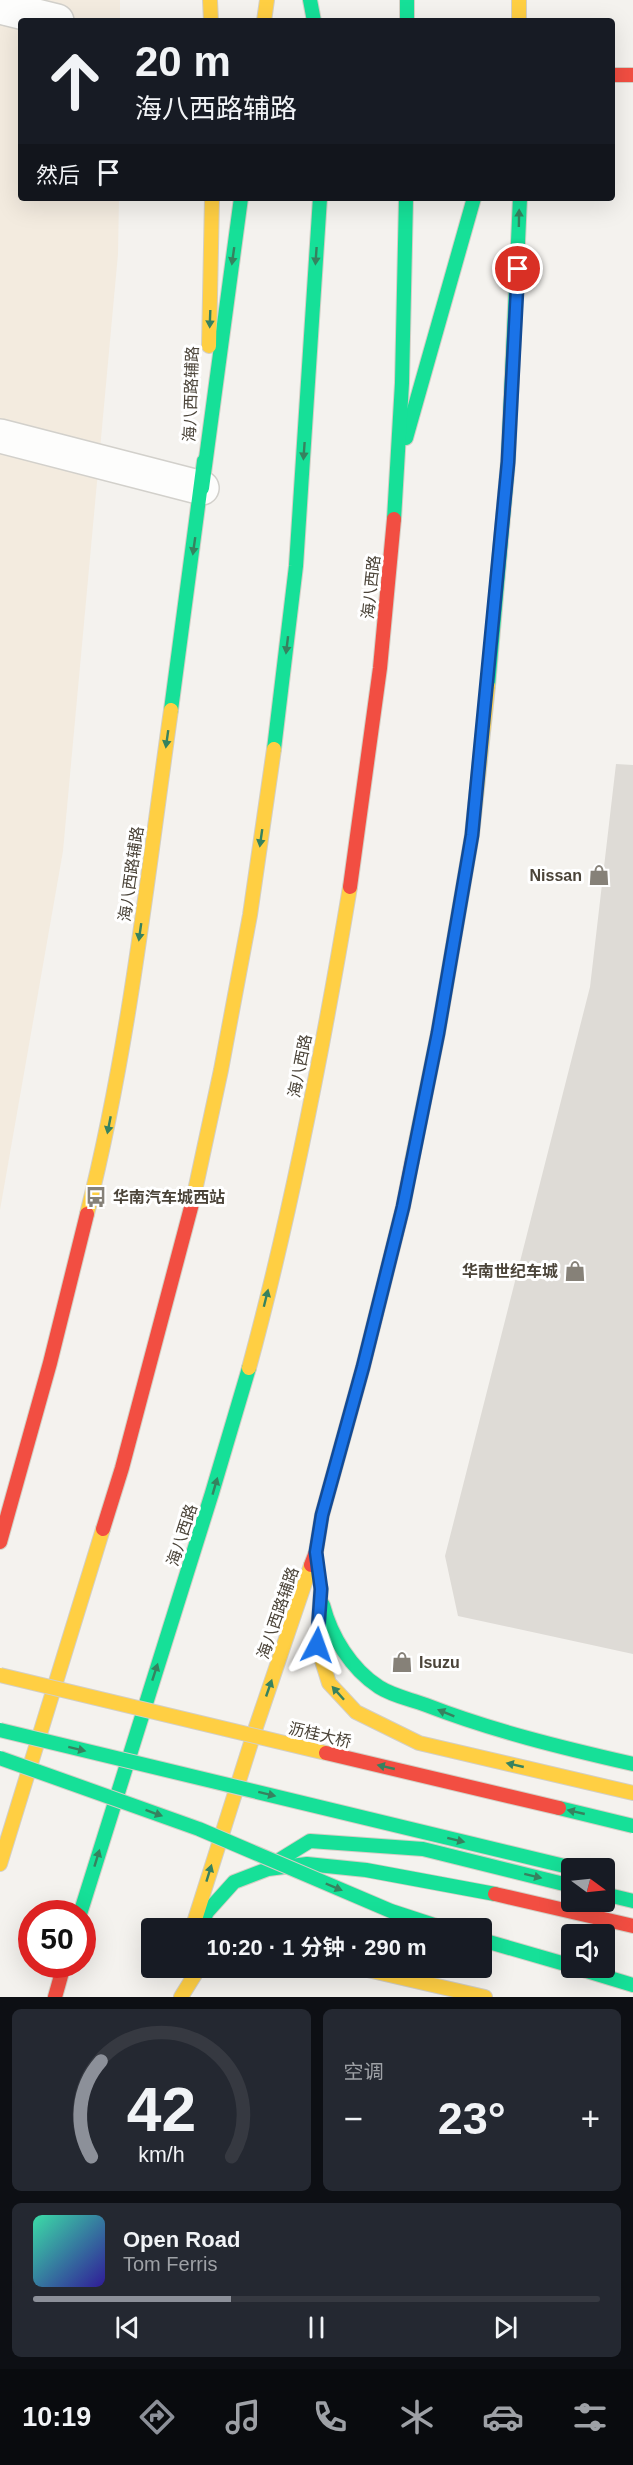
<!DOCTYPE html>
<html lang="zh">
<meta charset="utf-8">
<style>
body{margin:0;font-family:Helvetica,"Noto Sans SC",sans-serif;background:#242831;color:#f1f3f6;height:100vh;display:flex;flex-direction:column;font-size:22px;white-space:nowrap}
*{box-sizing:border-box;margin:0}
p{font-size:20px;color:#9ea1a6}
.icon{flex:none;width:33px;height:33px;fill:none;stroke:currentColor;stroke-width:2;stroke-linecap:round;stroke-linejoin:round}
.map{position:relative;height:1997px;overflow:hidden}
.panel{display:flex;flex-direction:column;gap:12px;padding:12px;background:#0d0f14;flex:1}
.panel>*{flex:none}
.hud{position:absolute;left:18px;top:18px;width:597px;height:183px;border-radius:6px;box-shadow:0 6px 24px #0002;background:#171b24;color:#f1f3f6;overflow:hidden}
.needle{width:39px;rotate:105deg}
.buttons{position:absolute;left:561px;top:1858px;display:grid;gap:12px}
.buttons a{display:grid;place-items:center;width:54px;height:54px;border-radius:6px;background:#171b24;box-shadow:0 6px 24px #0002;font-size:30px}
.speed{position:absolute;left:18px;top:1900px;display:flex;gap:12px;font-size:30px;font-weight:700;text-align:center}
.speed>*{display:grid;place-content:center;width:78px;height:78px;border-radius:50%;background:#171b24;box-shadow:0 6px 24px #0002;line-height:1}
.speed .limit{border:9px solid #d22;background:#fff;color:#111}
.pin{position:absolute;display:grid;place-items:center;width:51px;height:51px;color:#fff;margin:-26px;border:3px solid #fff;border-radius:50%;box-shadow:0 2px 6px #0007}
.me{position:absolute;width:66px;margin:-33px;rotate:4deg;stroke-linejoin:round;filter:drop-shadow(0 0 4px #0008)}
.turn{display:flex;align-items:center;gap:21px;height:126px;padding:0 18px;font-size:27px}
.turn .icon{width:78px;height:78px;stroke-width:2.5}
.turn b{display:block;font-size:42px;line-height:51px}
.then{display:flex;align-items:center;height:57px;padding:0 18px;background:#0003;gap:12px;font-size:22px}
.big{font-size:45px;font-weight:700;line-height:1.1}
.panel .card{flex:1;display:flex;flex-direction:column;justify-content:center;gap:9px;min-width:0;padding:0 21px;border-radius:9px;background:#242831}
.panel .dial{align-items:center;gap:0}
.dial svg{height:156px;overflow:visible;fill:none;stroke:#363941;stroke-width:7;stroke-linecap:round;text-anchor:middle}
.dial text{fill:#f1f3f6;stroke:none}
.song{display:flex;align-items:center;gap:18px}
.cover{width:72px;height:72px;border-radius:9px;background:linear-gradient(135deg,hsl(160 70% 55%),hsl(250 70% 35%))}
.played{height:6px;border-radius:3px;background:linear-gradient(90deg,#8c9099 35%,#363941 35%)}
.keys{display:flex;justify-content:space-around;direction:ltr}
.heat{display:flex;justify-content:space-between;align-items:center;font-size:33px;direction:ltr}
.panel .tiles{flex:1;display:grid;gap:12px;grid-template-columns:1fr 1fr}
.card:last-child{grid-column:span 2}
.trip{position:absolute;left:141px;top:1918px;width:351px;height:60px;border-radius:6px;background:#171b24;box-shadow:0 6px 24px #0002;font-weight:700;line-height:60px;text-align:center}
.dock{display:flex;height:96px;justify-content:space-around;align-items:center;background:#090b0e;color:#9ea1a6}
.dock .icon{width:42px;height:42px}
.dock .on{color:#8c9099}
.dock b{font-size:27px;color:#f1f3f6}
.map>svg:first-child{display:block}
.commercial{fill:#f3ebdf}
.building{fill:#dedbd6}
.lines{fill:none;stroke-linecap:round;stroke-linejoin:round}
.street-casing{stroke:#d2d0cb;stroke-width:36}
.fast-casing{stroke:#d3cfc5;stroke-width:16}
.slow-casing{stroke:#d3cfc5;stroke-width:16}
.jam-casing{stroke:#d3cfc5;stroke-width:16}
.street{stroke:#fdfdfc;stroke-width:33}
.fast{stroke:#16e098;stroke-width:14}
.slow{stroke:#ffcf43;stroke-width:14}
.jam{stroke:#f24e42;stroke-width:14}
.fast-bridge-casing{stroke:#d3cfc5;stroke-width:16;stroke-linecap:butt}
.slow-bridge-casing{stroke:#d3cfc5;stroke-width:16;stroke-linecap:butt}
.jam-bridge-casing{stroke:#d3cfc5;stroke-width:16;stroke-linecap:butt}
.fast-bridge{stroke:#16e098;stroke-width:14}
.slow-bridge{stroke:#ffcf43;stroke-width:14}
.jam-bridge{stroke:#f24e42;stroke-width:14}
.oneway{fill:#36825f}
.route-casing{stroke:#114b97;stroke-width:15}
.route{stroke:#1a73e8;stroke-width:10}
.labels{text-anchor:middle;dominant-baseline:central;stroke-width:6;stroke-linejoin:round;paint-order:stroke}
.street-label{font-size:16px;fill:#4b4439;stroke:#fff}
.poi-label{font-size:16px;font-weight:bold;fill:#4b4439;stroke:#fff;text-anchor:end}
</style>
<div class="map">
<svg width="633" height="1997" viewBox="0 0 633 1997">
<rect width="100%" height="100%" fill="#f4f2ee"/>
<!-- commercial -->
<path class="commercial" d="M 0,0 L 120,0 L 120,21 L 21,21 L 21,198 L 119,198 L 118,254 L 63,851 L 0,1210 Z"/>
<!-- building -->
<path class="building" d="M 616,764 L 633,765 L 633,1654 L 458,1616 L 445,1556 L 590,987 Z"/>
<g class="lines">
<defs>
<g id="street">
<path d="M 0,7 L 57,21"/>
<path d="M 0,436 L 202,488"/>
</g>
<g id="fast">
<path d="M 310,0 L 314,21"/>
<path d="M 407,0 L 407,21"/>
<path d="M 406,438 L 474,198"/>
<path d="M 202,488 L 241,198"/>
<path d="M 394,519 L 402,383 L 406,198"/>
<path d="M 488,686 L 508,462 L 520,198"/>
<path d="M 171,710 L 204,461"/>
<path d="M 274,749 L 296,566 L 320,198"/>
<path d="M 323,1605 C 331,1636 351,1669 379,1687 C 393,1696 410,1699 426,1705 C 493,1731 563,1748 633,1764"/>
<path d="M 276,1862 L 310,1841 L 423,1849 L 572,1886"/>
<path d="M 604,1894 L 633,1901"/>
<path d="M 80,1914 L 212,1493 L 249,1368"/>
<path d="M 202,1923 L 207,1912 L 234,1882 L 268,1869 L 307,1864 L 366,1870 L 495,1894"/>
<path d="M 482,1940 L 572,1966"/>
<path d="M 577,1968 L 633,1985"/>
</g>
<g id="slow">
<path d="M 210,0 L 211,21"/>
<path d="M 519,0 L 519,21"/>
<path d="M 264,21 L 267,0"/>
<path d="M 209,346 L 212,198"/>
<path d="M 412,1161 L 438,1033 L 472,835 L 488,686"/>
<path d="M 193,1200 L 221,1070 L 250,915 L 274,749"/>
<path d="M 87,1214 C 129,1049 147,879 171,710"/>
<path d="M 249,1368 C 292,1210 323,1049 350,887"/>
<path d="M 321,1589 L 317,1645 L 329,1683 L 356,1712 L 419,1743 L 633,1793"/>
<path d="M 0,1864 L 103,1529"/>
<path d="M 192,1929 L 256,1727 L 311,1565"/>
<path d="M 359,1968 L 485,1997"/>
<path d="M 181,1997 L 199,1968"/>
</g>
<g id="jam">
<path d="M 612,75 L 633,75"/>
<path d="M 350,887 L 380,668 L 394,519"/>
<path d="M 103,1529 L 122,1468 L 193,1200"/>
<path d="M 0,1542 L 50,1363 L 87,1214"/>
<path d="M 311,1565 L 316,1552 L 322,1515 L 363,1367 L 403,1207 L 412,1161"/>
<path d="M 495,1894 L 633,1926"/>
<path d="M 55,1997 L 64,1965"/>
</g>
</defs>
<!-- street casing -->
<use href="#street" class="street-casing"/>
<!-- fast casing -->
<use href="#fast" class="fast-casing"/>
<!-- slow casing -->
<use href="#slow" class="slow-casing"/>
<!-- jam casing -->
<use href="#jam" class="jam-casing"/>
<!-- street -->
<use href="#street" class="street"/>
<!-- fast -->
<use href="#fast" class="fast"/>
<!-- slow -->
<use href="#slow" class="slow"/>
<!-- jam -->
<use href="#jam" class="jam"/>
<defs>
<g id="fast-bridge">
<path d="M 0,1730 L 577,1869"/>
<path d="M 0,1758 L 199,1829 L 391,1911 L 446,1929"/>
<path d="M 559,1808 L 633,1826"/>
</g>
<path id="slow-bridge" d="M 0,1675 L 326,1753"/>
<path id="jam-bridge" d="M 326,1753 L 559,1808"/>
</defs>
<!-- fast-bridge casing -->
<use href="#fast-bridge" class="fast-bridge-casing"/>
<!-- slow-bridge casing -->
<use href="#slow-bridge" class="slow-bridge-casing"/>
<!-- jam-bridge casing -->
<use href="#jam-bridge" class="jam-bridge-casing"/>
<!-- fast-bridge -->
<use href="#fast-bridge" class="fast-bridge"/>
<!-- slow-bridge -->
<use href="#slow-bridge" class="slow-bridge"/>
<!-- jam-bridge -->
<use href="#jam-bridge" class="jam-bridge"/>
</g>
<!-- one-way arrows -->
<defs><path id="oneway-solid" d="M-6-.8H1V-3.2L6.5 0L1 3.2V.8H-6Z" transform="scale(1.5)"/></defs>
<g class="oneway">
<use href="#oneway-solid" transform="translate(519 218) rotate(-89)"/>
<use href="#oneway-solid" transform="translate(233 256) rotate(98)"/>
<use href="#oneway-solid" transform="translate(316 256) rotate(94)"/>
<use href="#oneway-solid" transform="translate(210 319) rotate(92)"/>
<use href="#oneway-solid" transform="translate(304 451) rotate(94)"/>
<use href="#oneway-solid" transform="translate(194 546) rotate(98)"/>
<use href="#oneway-solid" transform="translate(287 645) rotate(97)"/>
<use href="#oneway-solid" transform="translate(167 739) rotate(98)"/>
<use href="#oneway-solid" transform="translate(261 838) rotate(98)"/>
<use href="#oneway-solid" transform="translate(140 932) rotate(98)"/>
<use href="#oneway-solid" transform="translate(109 1125) rotate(101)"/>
<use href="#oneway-solid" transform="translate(266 1298) rotate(-76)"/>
<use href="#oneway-solid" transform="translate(215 1486) rotate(-74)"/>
<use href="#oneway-solid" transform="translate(155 1672) rotate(-72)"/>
<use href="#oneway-solid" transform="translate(269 1688) rotate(-71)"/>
<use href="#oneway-solid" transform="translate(338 1693) rotate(-132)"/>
<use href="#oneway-solid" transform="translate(446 1713) rotate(-158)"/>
<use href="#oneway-solid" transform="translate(77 1749) rotate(14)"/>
<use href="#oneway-solid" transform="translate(515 1765) rotate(-167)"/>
<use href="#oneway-solid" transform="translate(386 1767) rotate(-167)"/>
<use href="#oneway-solid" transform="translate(267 1794) rotate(14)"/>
<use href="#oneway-solid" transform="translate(576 1812) rotate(-167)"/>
<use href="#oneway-solid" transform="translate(154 1813) rotate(20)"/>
<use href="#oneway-solid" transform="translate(456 1840) rotate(14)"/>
<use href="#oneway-solid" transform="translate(97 1858) rotate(-73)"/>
<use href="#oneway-solid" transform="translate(209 1873) rotate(-73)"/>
<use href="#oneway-solid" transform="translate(533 1876) rotate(14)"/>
<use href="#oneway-solid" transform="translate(334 1887) rotate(23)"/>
</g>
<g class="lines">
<defs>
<path id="route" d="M 317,1645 L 321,1589 L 316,1552 L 322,1515 L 363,1367 L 403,1207 L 438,1033 L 472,835 L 508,462 L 518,269"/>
</defs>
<!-- route casing -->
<use href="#route" class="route-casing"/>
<!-- route -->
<use href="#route" class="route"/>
</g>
<!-- icons -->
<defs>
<symbol id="shop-bare" viewBox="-9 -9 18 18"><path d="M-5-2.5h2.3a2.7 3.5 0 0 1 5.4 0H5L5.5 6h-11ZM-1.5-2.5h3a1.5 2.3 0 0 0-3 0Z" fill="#868178" stroke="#fff" stroke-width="2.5" paint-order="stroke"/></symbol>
<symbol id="bus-bare" viewBox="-9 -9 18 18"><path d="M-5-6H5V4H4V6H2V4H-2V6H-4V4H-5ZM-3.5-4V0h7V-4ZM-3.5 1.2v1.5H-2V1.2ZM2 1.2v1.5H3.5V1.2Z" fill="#868178" stroke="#fff" stroke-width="2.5" paint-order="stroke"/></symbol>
</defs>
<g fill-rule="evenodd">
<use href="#shop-bare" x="584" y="860" width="30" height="30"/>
<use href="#bus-bare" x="81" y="1182" width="30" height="30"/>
<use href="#shop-bare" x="560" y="1256" width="30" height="30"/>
<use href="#shop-bare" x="387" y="1647" width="30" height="30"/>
</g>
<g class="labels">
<!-- street labels -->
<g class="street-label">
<text transform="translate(191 394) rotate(-88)">海八西路辅路</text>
<text transform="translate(371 587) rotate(-84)">海八西路</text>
<text transform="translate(131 874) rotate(-82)">海八西路辅路</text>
<text transform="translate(300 1066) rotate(-79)">海八西路</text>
<text transform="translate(182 1535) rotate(-72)">海八西路</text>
<text transform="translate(278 1613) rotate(-71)">海八西路辅路</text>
<text transform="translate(320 1735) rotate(13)">沥桂大桥</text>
</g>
<!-- poi labels -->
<g class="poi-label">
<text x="582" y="875">Nissan</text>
<text x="113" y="1197" text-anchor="start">华南汽车城西站</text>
<text x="558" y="1271">华南世纪车城</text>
<text x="419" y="1662" text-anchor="start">Isuzu</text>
</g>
</g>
</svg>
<div class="buttons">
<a><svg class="needle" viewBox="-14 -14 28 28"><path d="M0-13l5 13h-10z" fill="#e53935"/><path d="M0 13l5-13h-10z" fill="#9ea1a6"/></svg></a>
<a><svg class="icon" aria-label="sound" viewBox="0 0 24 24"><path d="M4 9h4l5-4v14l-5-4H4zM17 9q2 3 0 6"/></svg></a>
</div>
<div class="speed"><div class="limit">50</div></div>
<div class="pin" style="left:518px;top:269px;background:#d93025"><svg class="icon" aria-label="arrive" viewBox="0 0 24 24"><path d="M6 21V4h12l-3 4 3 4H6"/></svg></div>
<svg class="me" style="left:317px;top:1645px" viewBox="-20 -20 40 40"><path d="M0-17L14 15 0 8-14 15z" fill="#1a73e8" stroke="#fff" stroke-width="4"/></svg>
<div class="trip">10:20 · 1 分钟 · 290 m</div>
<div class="hud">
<div class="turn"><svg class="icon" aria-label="ahead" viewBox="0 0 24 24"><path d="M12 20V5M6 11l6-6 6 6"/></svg><div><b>20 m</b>海八西路辅路</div></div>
<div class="then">然后<svg class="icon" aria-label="arrive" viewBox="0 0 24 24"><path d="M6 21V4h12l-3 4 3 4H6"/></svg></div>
</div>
</div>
<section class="panel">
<div class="tiles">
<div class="card dial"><svg viewBox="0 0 100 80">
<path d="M14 69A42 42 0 1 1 86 69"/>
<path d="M14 69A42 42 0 0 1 19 20" stroke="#8c9099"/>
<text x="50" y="56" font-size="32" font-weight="700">42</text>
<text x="50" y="72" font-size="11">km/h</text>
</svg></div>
<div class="card"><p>空调</p>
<div class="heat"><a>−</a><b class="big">23°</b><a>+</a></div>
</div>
<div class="card">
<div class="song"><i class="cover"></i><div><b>Open Road</b><p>Tom Ferris</p></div></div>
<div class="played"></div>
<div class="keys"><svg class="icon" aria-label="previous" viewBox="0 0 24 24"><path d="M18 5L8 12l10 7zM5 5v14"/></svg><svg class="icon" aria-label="pause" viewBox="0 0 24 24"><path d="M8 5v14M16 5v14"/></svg><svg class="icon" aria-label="next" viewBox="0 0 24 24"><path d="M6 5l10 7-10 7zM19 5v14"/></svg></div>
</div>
</div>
</section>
<nav class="dock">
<b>10:19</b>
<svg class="icon on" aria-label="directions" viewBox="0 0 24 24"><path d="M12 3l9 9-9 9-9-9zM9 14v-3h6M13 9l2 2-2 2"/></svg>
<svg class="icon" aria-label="music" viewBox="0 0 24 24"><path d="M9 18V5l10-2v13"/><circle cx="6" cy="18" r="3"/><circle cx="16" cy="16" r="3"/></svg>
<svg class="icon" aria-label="phone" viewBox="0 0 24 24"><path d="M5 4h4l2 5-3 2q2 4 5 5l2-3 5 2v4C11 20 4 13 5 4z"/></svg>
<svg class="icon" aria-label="climate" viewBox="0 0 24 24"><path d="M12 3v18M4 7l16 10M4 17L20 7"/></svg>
<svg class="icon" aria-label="car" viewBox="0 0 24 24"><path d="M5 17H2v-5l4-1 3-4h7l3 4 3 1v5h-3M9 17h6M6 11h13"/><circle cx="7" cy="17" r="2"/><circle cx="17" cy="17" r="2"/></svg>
<svg class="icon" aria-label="filters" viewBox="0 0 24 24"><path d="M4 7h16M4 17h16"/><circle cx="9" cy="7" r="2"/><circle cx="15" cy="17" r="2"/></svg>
</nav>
